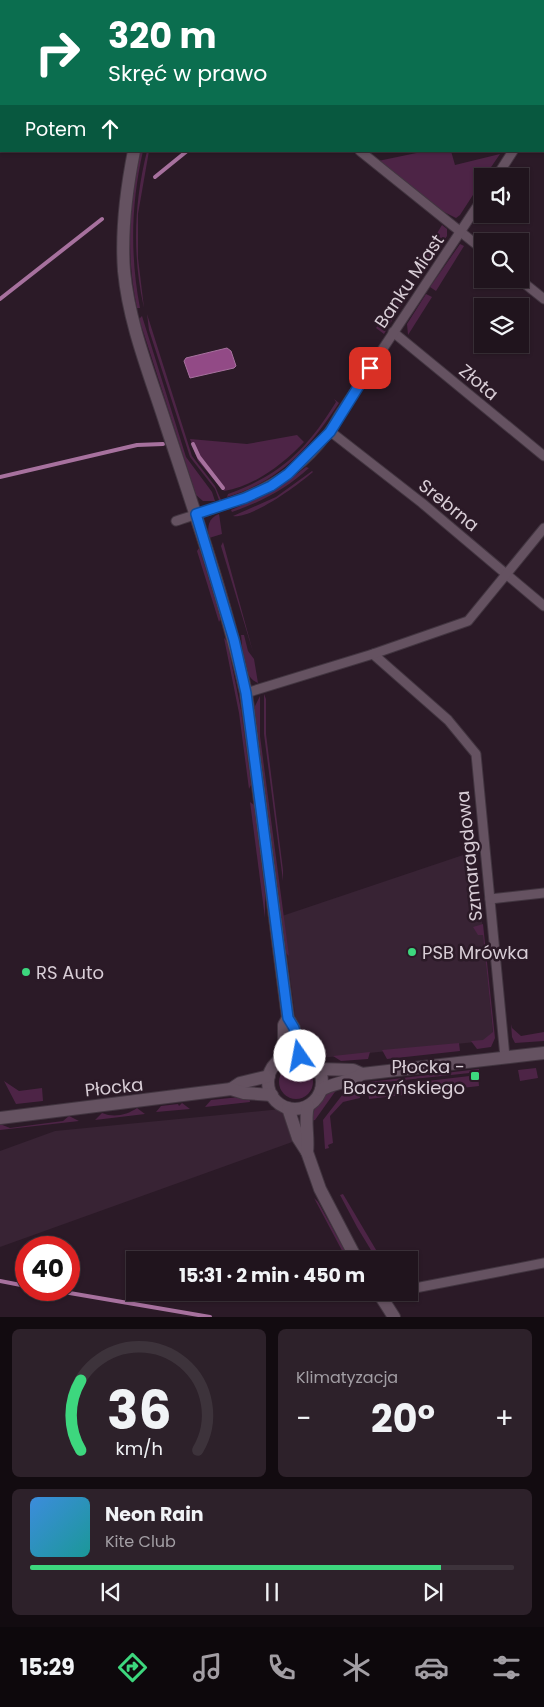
<!DOCTYPE html>
<html lang="pl">
<meta charset="utf-8">
<style>
body{margin:0;font-family:Poppins,sans-serif;background:#2d212a;color:#f1f3f6;height:100vh;display:flex;flex-direction:column;font-size:19px;white-space:nowrap}
*{box-sizing:border-box;margin:0}
p{font-size:16px;color:#a29ea4}
.icon{flex:none;width:28px;height:28px;fill:none;stroke:currentColor;stroke-width:2;stroke-linecap:round;stroke-linejoin:round}
.map{position:relative;height:1317px;overflow:hidden}
.details{display:flex;flex-direction:column;gap:12px;padding:12px;background:#120b10;flex:1}
.details>*{flex:none}
.guide{position:absolute;left:0px;top:0px;width:545px;height:152px;box-shadow:0 1px 4px #0004,0 0 0 1px #3d333b;background:#0b6e4f;color:#fff;overflow:hidden}
.buttons{position:absolute;left:474px;top:168px;display:grid;gap:10px}
.buttons a{display:grid;place-items:center;width:55px;height:55px;border-radius:0px;background:#20141d;box-shadow:0 1px 4px #0004,0 0 0 1px #3d333b;font-size:25px}
.speed{position:absolute;left:15px;top:1236px;display:flex;gap:10px;font-size:25px;font-weight:700;text-align:center}
.speed>*{display:grid;place-content:center;width:65px;height:65px;border-radius:50%;background:#20141d;box-shadow:0 1px 4px #0004,0 0 0 1px #3d333b;line-height:1}
.speed .limit{border:8px solid #d22;background:#fff;color:#111}
.pin{position:absolute;display:grid;place-items:center;width:42px;height:42px;color:#fff;margin:-21px;border-radius:10px;box-shadow:0 2px 8px #0006}
.me{position:absolute;width:55px;margin:-28px;rotate:348deg;stroke-linejoin:round;filter:drop-shadow(0 0 4px #0008)}
.turn{display:flex;align-items:center;gap:18px;height:105px;padding:0 25px;font-size:22px}
.turn .icon{width:65px;height:65px;stroke-width:2.5}
.turn b{display:block;font-size:35px;line-height:42px}
.then{display:flex;align-items:center;height:48px;padding:0 25px;background:#0003;gap:10px;font-size:19px}
.big{font-size:38px;font-weight:700;line-height:1.1}
.details .tile{flex:1;display:flex;flex-direction:column;justify-content:center;gap:8px;min-width:0;padding:0 18px;border-radius:8px;background:#2d212a}
.details .dial{align-items:center;gap:0}
.dial svg{height:130px;overflow:visible;fill:none;stroke:#3d333b;stroke-width:7;stroke-linecap:round;text-anchor:middle}
.dial text{fill:#f1f3f6;stroke:none}
.song{display:flex;align-items:center;gap:15px}
.cover{width:60px;height:60px;border-radius:8px;background:linear-gradient(135deg,hsl(210 70% 55%),hsl(180 70% 35%))}
.played{height:5px;border-radius:2px;background:linear-gradient(90deg,#3dd77e 85%,#3d333b 85%)}
.keys{display:flex;justify-content:space-around;direction:ltr}
.heat{display:flex;justify-content:space-between;align-items:center;font-size:28px;direction:ltr}
.details .tiles{flex:1;display:grid;gap:12px;grid-template-columns:1fr 1fr}
.tile:last-child{grid-column:span 2}
.trip{position:absolute;left:126px;top:1251px;width:292px;height:50px;border-radius:0px;background:#20141d;box-shadow:0 1px 4px #0004,0 0 0 1px #3d333b;font-weight:700;line-height:50px;text-align:center}
.tab-bar{display:flex;height:80px;justify-content:space-around;align-items:center;background:#0d080c;color:#a29ea4}
.tab-bar .icon{width:35px;height:35px}
.tab-bar .active{color:#3dd77e}
.tab-bar b{font-size:22px;color:#f1f3f6}
.map>svg:first-child{display:block}
.built{fill:#382334}
.green{fill:#4d2446}
.water{fill:#924a86;stroke:#a7719e}
.lines{fill:none;stroke-linecap:round;stroke-linejoin:round}
.stream{stroke:#a7719e;stroke-width:4}
.street-casing{stroke:#423540;stroke-width:11}
.secondary-casing{stroke:#423540;stroke-width:14}
.street{stroke:#655261;stroke-width:9}
.secondary{stroke:#655261;stroke-width:12}
.rail-casing{stroke:#7d6f7a;stroke-width:5.5}
.rail{stroke:#2b1a27;stroke-width:4;stroke-dasharray:11;stroke-linecap:butt}
.route-casing{stroke:#114b97;stroke-width:12}
.route{stroke:#1a73e8;stroke-width:9}
.poi-dot{fill:#3dd77e;stroke:#2b1a27;stroke-width:2}
.labels{text-anchor:middle;dominant-baseline:central;stroke-width:5;stroke-linejoin:round;paint-order:stroke}
.street-label{font-size:18px;fill:#d8cdd6;stroke:#2b1a27}
.poi-label{font-size:18px;fill:#d8cdd6;stroke:#2b1a27;text-anchor:start}
</style>
<div class="map">
<svg width="544" height="1317" viewBox="0 0 544 1317">
<rect width="100%" height="100%" fill="#2b1a27"/>
<!-- built -->
<g class="built">
<path d="M 475,851 L 493,1033 L 485,1041 L 301,1060 L 282,916 Z"/>
<path d="M 281,1109 L 295,1141 L 0,1247 L 0,1151 L 55,1131 Z"/>
</g>
<!-- green -->
<g class="green">
<path d="M 140,151 L 143,151 C 131,204 130,255 140,308 L 137,308 C 126,256 129,203 140,151 Z"/>
<path d="M 147,151 L 149,151 L 138,214 L 138,258 L 144,308 C 132,255 134,203 147,151 Z"/>
<path d="M 426,151 L 451,151 L 455,165 L 500,154 L 485,176 L 482,176 L 482,181 L 460,215 L 456,218 L 442,211 L 378,161 Z"/>
<path d="M 442,225 L 447,229 L 447,236 L 420,277 L 412,275 Z"/>
<path d="M 460,244 L 464,246 L 436,291 L 430,287 Z"/>
<path d="M 426,294 L 432,297 L 408,335 L 407,324 Z"/>
<path d="M 404,300 L 384,334 L 376,328 L 393,303 Z"/>
<path d="M 147,314 L 192,456 L 215,486 L 221,500 L 219,500 L 215,489 L 190,457 L 149,330 Z"/>
<path d="M 142,316 L 186,457 L 212,492 L 215,501 L 203,501 L 196,495 L 144,334 L 139,319 Z"/>
<path d="M 334,399 L 339,403 C 308,449 282,480 227,497 L 228,494 C 281,475 307,449 336,402 Z"/>
<path d="M 297,435 L 304,442 C 283,464 255,486 224,491 L 198,461 L 190,439 L 247,444 Z"/>
<path d="M 306,467 L 309,468 C 286,489 261,502 232,512 L 231,510 L 274,491 Z"/>
<path d="M 312,471 L 313,472 C 298,485 252,519 233,516 L 276,497 Z"/>
<path d="M 219,514 L 222,534 L 209,538 C 207,527 208,518 219,514 Z"/>
<path d="M 223,542 L 253,652 L 221,546 Z"/>
<path d="M 199,548 L 221,618 L 219,622 L 197,551 Z"/>
<path d="M 241,635 L 244,635 L 248,651 L 254,659 L 258,683 C 242,677 243,650 241,635 Z"/>
<path d="M 224,638 L 227,641 L 241,710 L 251,785 L 249,789 L 239,713 Z"/>
<path d="M 264,694 L 266,699 L 266,734 L 283,870 L 283,881 L 264,734 Z"/>
<path d="M 260,696 L 260,736 L 289,956 L 286,953 L 254,708 Z"/>
<path d="M 250,802 L 254,805 L 265,894 L 265,918 Z"/>
<path d="M 483,924 L 495,1038 L 491,1047 L 477,1049 L 471,1041 L 483,1040 L 493,1032 L 483,935 L 478,935 L 473,927 Z"/>
<path d="M 511,1024 L 512,1028 L 521,1036 L 544,1032 L 544,1041 L 515,1043 L 512,1037 Z"/>
<path d="M 459,1043 L 460,1051 L 387,1059 L 382,1050 Z"/>
<path d="M 370,1052 L 368,1059 L 341,1061 L 333,1056 Z"/>
<circle cx="296" cy="1082" r="17"/>
<path d="M 536,1068 L 538,1078 L 520,1081 L 518,1070 Z"/>
<path d="M 479,1069 L 479,1072 L 367,1084 L 369,1082 Z"/>
<path d="M 478,1075 L 479,1086 L 369,1099 L 368,1088 Z"/>
<path d="M 4,1081 L 19,1091 L 42,1088 L 43,1101 L 16,1104 Z"/>
<path d="M 337,1089 L 315,1120 L 311,1121 C 313,1106 323,1094 337,1089 Z"/>
<path d="M 359,1090 L 360,1098 L 343,1102 L 330,1116 L 333,1143 L 328,1145 L 329,1148 L 325,1149 L 323,1120 L 343,1094 Z"/>
<path d="M 249,1096 L 250,1102 L 205,1107 L 211,1100 Z"/>
<path d="M 182,1103 L 190,1109 L 156,1112 L 161,1106 L 178,1104 L 179,1106 Z"/>
<path d="M 137,1108 L 145,1114 L 95,1120 L 102,1113 C 114,1118 127,1115 137,1108 Z"/>
<path d="M 69,1116 L 79,1121 L 0,1130 L 0,1124 L 10,1128 L 63,1121 Z"/>
<path d="M 343,1194 L 382,1260 L 377,1260 L 357,1227 L 340,1195 Z"/>
<path d="M 314,1198 L 318,1202 L 350,1260 L 347,1260 Z"/>
</g>
<!-- water -->
<path class="water" d="M 227,348 L 231,351 L 236,366 L 234,368 L 190,378 L 184,361 L 186,358 Z"/>
<g class="lines">
<!-- stream -->
<g class="stream">
<path d="M 155,177 L 187,151"/>
<path d="M 0,299 L 102,219"/>
<path d="M 193,444 L 199,457 L 223,488"/>
<path d="M 0,477 L 137,445 L 163,444"/>
<path d="M 0,1281 L 26,1286"/>
<path d="M 52,1290 L 210,1317"/>
</g>
<defs>
<g id="street">
<path d="M 17,1 L 18,0"/>
<path d="M 0,15 L 1,14"/>
<path d="M 360,151 L 482,249"/>
<path d="M 497,176 L 513,151"/>
<path d="M 519,279 L 544,299"/>
<path d="M 393,332 L 544,456"/>
<path d="M 331,432 L 422,503 L 544,606"/>
<path d="M 176,521 C 242,500 305,481 339,415 L 482,199"/>
<path d="M 373,654 L 448,720 L 476,754 L 505,1057"/>
<path d="M 246,693 L 373,654 L 468,621 L 544,528"/>
<path d="M 490,899 L 544,893"/>
<path d="M 410,1289 L 544,1263"/>
<path d="M 383,1300 L 395,1292"/>
</g>
<g id="secondary">
<path d="M 215,1 L 216,0"/>
<path d="M 134,151 C 126,191 121,230 124,271 C 129,324 150,375 166,425 C 195,513 226,602 246,693 L 288,1018 L 294,1028 L 300,1055"/>
<circle cx="295" cy="1082" r="27"/>
<path d="M 284,1058 L 284,1025 L 288,1018"/>
<path d="M 319,1069 L 353,1070 L 362,1074"/>
<path d="M 231,1089 L 240,1083 L 269,1076"/>
<path d="M 321,1090 C 334,1082 349,1083 362,1074 L 544,1053"/>
<path d="M 288,1108 L 298,1138 L 307,1152 L 320,1189 L 357,1260"/>
<path d="M 0,1118 L 231,1089 L 244,1093 L 272,1095"/>
<path d="M 307,1152 C 309,1137 304,1120 308,1106"/>
<path d="M 378,1292 L 394,1317"/>
</g>
</defs>
<!-- street casing -->
<use href="#street" class="street-casing"/>
<!-- secondary casing -->
<use href="#secondary" class="secondary-casing"/>
<!-- street -->
<use href="#street" class="street"/>
<!-- secondary -->
<use href="#secondary" class="secondary"/>
<defs>
<g id="rail">
<path d="M 93,1 L 95,0"/>
<path d="M 105,1 L 107,0"/>
<path d="M 0,70 L 1,69"/>
<path d="M 0,78 L 1,77"/>
</g>
</defs>
<!-- rail casing -->
<use href="#rail" class="rail-casing"/>
<!-- rail -->
<use href="#rail" class="rail"/>
</g>
<g class="lines">
<defs>
<path id="route" d="M 300,1056 L 294,1028 L 288,1018 L 246,693 L 234,640 L 196,514 L 245,498 L 271,486 L 288,474 L 330,432 L 370,368"/>
</defs>
<!-- route casing -->
<use href="#route" class="route-casing"/>
<!-- route -->
<use href="#route" class="route"/>
</g>
<!-- markers -->
<g class="poi-dot">
<circle cx="412" cy="952" r="5"/>
<circle cx="26" cy="972" r="5"/>
<rect x="470" y="1071" width="10" height="10" rx="2.5"/>
</g>
<g class="labels">
<!-- street labels -->
<g class="street-label">
<text transform="translate(409 281) rotate(-56)">Banku Miast</text>
<text transform="translate(479 382) rotate(40)">Złota</text>
<text transform="translate(449 505) rotate(39)">Srebrna</text>
<text transform="translate(469 856) rotate(-96)">Szmaragdowa</text>
<text transform="translate(114 1087) rotate(-6)">Płocka</text>
</g>
<!-- poi labels -->
<g class="poi-label">
<text x="422" y="952">PSB Mrówka</text>
<text x="36" y="972">RS Auto</text>
<text x="465" y="1066" text-anchor="end">Płocka -<tspan x="465" dy="21">Baczyńskiego</tspan></text>
</g>
</g>
</svg>
<div class="buttons">
<a><svg class="icon" aria-label="sound" viewBox="0 0 24 24"><path d="M4 9h4l5-4v14l-5-4H4zM17 9q2 3 0 6"/></svg></a>
<a><svg class="icon" aria-label="search" viewBox="0 0 24 24"><circle cx="10" cy="10" r="6"/><path d="M15 15l6 6"/></svg></a>
<a><svg class="icon" aria-label="layers" viewBox="0 0 24 24"><path d="M12 4l9 5-9 5-9-5zM3 14l9 5 9-5"/></svg></a>
</div>
<div class="speed"><div class="limit">40</div></div>
<div class="pin" style="left:370px;top:368px;background:#d93025"><svg class="icon" aria-label="arrive" viewBox="0 0 24 24"><path d="M6 21V4h12l-3 4 3 4H6"/></svg></div>
<svg class="me" style="left:300px;top:1056px" viewBox="-20 -20 40 40"><circle r="19" fill="#fff"/><path d="M0-13L10 11 0 6-10 11z" fill="#1a73e8"/></svg>
<div class="trip">15:31 · 2 min · 450 m</div>
<div class="guide">
<div class="turn"><svg class="icon" aria-label="right" viewBox="0 0 24 24"><path d="M7 20v-9h11M14 6l5 5-5 5"/></svg><div><b>320 m</b>Skręć w prawo</div></div>
<div class="then">Potem<svg class="icon" aria-label="ahead" viewBox="0 0 24 24"><path d="M12 20V5M6 11l6-6 6 6"/></svg></div>
</div>
</div>
<section class="details">
<div class="tiles">
<div class="tile dial"><svg viewBox="0 0 100 80">
<path d="M14 69A42 42 0 1 1 86 69"/>
<path d="M14 69A42 42 0 0 1 14 26" stroke="#3dd77e"/>
<text x="50" y="56" font-size="32" font-weight="700">36</text>
<text x="50" y="72" font-size="11">km/h</text>
</svg></div>
<div class="tile"><p>Klimatyzacja</p>
<div class="heat"><a>−</a><b class="big">20°</b><a>+</a></div>
</div>
<div class="tile">
<div class="song"><i class="cover"></i><div><b>Neon Rain</b><p>Kite Club</p></div></div>
<div class="played"></div>
<div class="keys"><svg class="icon" aria-label="previous" viewBox="0 0 24 24"><path d="M18 5L8 12l10 7zM5 5v14"/></svg><svg class="icon" aria-label="pause" viewBox="0 0 24 24"><path d="M8 5v14M16 5v14"/></svg><svg class="icon" aria-label="next" viewBox="0 0 24 24"><path d="M6 5l10 7-10 7zM19 5v14"/></svg></div>
</div>
</div>
</section>
<nav class="tab-bar">
<b>15:29</b>
<svg class="icon active" aria-label="directions" viewBox="0 0 24 24"><path d="M12 3l9 9-9 9-9-9zM9 14v-3h6M13 9l2 2-2 2"/></svg>
<svg class="icon" aria-label="music" viewBox="0 0 24 24"><path d="M9 18V5l10-2v13"/><circle cx="6" cy="18" r="3"/><circle cx="16" cy="16" r="3"/></svg>
<svg class="icon" aria-label="phone" viewBox="0 0 24 24"><path d="M5 4h4l2 5-3 2q2 4 5 5l2-3 5 2v4C11 20 4 13 5 4z"/></svg>
<svg class="icon" aria-label="climate" viewBox="0 0 24 24"><path d="M12 3v18M4 7l16 10M4 17L20 7"/></svg>
<svg class="icon" aria-label="car" viewBox="0 0 24 24"><path d="M5 17H2v-5l4-1 3-4h7l3 4 3 1v5h-3M9 17h6M6 11h13"/><circle cx="7" cy="17" r="2"/><circle cx="17" cy="17" r="2"/></svg>
<svg class="icon" aria-label="filters" viewBox="0 0 24 24"><path d="M4 7h16M4 17h16"/><circle cx="9" cy="7" r="2"/><circle cx="15" cy="17" r="2"/></svg>
</nav>
